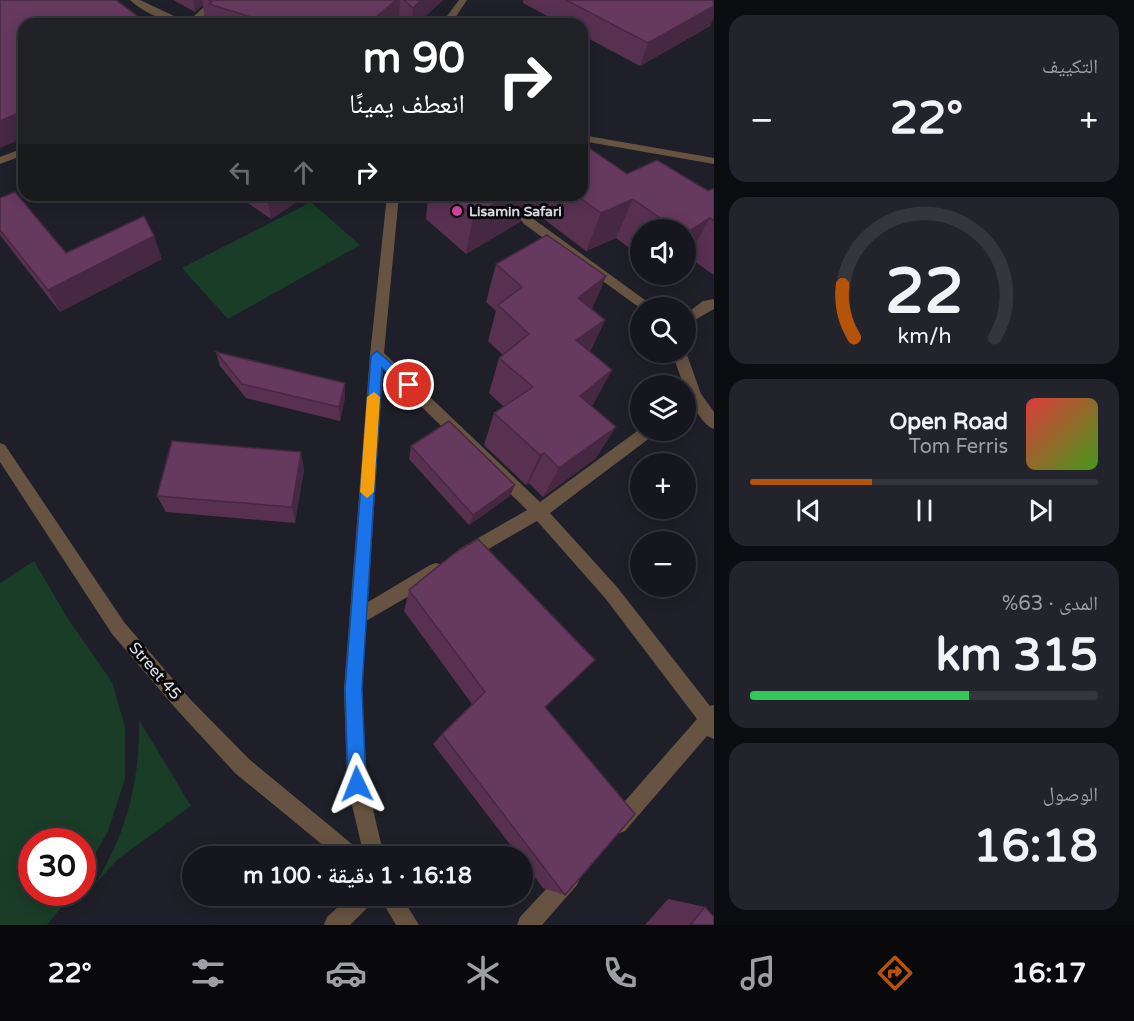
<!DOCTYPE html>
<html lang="ar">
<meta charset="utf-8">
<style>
body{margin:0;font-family:"Varela Round","Noto Naskh Arabic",sans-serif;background:#23242b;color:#f1f3f6;direction:rtl;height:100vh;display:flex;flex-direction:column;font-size:22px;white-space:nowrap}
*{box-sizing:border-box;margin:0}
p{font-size:20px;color:#9e9fa4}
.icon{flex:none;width:33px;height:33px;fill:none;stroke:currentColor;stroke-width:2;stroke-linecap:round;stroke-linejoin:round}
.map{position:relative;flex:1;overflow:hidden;direction:ltr}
.details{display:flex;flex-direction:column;gap:15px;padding:15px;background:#0c0d10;width:420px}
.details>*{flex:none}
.guide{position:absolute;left:18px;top:18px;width:570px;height:183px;border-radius:18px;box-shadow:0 3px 15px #0003,0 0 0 2px #35363c;direction:rtl;background:#202124;color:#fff;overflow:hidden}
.controls{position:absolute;left:630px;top:219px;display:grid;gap:12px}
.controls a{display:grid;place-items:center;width:66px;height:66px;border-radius:50%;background:#16171e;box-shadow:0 3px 15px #0003,0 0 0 2px #35363c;font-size:30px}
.speed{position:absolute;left:18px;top:828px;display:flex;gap:12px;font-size:30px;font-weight:700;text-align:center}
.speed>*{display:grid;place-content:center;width:78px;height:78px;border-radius:50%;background:#16171e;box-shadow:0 3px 15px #0003,0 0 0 2px #35363c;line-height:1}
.speed .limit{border:9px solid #d22;background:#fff;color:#111}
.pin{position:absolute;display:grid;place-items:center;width:51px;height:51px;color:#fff;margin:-26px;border:3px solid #fff;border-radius:50%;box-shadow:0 2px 6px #0007}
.me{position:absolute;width:66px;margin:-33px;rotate:358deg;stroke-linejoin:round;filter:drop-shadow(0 0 4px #0008)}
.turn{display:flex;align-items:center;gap:21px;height:126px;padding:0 24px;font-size:27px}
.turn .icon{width:78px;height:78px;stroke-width:2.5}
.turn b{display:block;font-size:42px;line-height:51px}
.lanes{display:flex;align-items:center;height:57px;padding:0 24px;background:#0003;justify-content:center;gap:30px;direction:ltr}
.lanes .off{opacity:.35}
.big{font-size:45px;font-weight:700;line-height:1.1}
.details .card{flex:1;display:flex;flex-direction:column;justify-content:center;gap:9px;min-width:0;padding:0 21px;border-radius:18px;background:#23242b}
.details .dial{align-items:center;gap:0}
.dial svg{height:156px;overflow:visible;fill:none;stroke:#35363c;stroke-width:7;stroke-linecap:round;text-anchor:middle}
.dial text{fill:#f1f3f6;stroke:none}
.song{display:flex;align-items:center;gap:18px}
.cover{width:72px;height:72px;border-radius:9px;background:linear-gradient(135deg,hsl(0 70% 55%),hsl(100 70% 35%))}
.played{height:6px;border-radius:3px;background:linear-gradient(90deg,#b45309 35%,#35363c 35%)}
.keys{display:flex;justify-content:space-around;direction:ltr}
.heat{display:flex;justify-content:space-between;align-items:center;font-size:33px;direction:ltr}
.charge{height:9px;border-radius:4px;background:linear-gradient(90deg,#34c759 63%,#35363c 0)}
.trip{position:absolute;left:182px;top:846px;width:351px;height:60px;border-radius:30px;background:#16171e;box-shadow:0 3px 15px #0003,0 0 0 2px #35363c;font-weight:700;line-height:60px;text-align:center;direction:rtl}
.tabs{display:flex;height:96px;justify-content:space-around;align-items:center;background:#09090c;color:#9e9fa4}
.tabs .icon{width:42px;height:42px}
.tabs .active{color:#b45309}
.tabs b{font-size:27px;color:#f1f3f6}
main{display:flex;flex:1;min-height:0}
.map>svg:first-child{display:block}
.green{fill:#1a3d27}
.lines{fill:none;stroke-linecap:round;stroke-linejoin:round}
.minor{fill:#665341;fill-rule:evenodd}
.wall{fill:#583151}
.shaded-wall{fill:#472842}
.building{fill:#66395e;stroke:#472842;stroke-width:1.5}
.route{fill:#1a73e8;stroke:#114b97;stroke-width:1.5}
.slow{fill:#f59e0b}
.hotel-dot{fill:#d1479c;stroke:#09090d;stroke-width:2}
.labels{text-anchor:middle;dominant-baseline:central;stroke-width:6;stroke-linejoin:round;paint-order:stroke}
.far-poi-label{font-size:14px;font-weight:bold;fill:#dfe0e6;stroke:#09090d;text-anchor:start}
.street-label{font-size:16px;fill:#dfe0e6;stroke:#09090d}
</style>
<main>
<section class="details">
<div class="card"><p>التكييف</p>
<div class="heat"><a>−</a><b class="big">22°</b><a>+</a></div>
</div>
<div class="card dial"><svg viewBox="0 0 100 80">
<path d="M14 69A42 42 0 1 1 86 69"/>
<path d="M14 69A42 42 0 0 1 8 42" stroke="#b45309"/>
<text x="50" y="56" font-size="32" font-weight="700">22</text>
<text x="50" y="72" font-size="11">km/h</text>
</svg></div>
<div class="card">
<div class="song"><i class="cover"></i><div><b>Open Road</b><p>Tom Ferris</p></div></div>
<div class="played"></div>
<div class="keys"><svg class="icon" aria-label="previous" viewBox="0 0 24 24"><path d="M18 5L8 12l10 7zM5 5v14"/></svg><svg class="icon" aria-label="pause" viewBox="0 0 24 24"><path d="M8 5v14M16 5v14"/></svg><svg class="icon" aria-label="next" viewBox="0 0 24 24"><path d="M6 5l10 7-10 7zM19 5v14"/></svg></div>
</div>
<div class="card"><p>المدى · 63%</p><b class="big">315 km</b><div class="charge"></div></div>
<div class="card"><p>الوصول</p><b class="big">16:18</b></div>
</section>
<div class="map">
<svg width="714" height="925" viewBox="0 0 714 925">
<rect width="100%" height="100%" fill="#1e1f28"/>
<!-- green -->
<g class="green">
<path d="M 311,202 L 360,245 L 228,319 L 182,268 Z"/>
<path d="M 34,561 L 68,619 L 112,682 L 125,727 L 125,779 L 108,831 L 83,875 L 82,842 L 32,842 L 32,892 L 73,893 L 47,925 L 0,925 L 0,583 Z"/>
<path d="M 139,720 L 191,806 L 118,859 L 95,884 C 127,833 140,780 139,720 Z"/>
</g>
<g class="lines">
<!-- minor -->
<g class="minor">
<path d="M 130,0 L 140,0 L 187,22 L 212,0 L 221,0 L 195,24 C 172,24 147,16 130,0 Z"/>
<path d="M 459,0 L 467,0 L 451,24 L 441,24 Z"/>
<path d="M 582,135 L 714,158 L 714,164 L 582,141 Z"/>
<path d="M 24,148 L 24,155 L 0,164 L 0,157 Z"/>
<path d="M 387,195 L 399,195 L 384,353 L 540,502 L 640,429 L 657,430 L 655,434 L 550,513 L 617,587 L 710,706 L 714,705 L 714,739 L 707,736 L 625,831 L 618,834 L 611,831 L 608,824 L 611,817 L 697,719 L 605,598 L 537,521 L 471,559 L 465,562 L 459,559 L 457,554 L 459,549 L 527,510 L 383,369 L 368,602 L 430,565 L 436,563 L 442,565 L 444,571 L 442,577 L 366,621 L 362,689 L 367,784 L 384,856 L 364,856 L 347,784 L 344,689 L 370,355 Z"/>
<path d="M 510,195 L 522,195 L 518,200 L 532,218 L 656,308 L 640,308 L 524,224 L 506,200 Z"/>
<path d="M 714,299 L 714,309 L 686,325 L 686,314 L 703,301 Z"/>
<path d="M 672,352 L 686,352 L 701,394 L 714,412 L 714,429 C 694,422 679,372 672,352 Z"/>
<path d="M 0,443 L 5,445 L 124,622 L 190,699 L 249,759 L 358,849 L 361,856 L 336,856 L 235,773 L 178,711 L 112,634 L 0,462 Z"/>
<path d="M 570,868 L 577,871 L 580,878 L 577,885 L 542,925 L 517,925 L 520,917 L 563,871 Z"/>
<path d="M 350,896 L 375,896 L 372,903 L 350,925 L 324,925 L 327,917 Z"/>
<path d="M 379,896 L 401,896 L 419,925 L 396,925 Z"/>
</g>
</g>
<!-- wall -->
<g class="wall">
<path d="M 173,0 L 443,0 L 417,24 L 405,24 L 399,19 L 393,24 L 213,24 L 212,21 L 205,18 L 203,5 L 195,12 Z"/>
<path d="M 523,0 L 713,0 L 714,17 L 710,26 L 640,66 L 582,35 L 582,24 L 562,24 L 523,3 Z"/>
<path d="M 627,174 L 708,191 L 714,188 L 714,275 L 688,257 L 686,230 L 640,230 L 640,256 L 616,238 L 586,251 L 536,213 L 533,215 L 525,205 L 520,222 L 466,254 L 426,219 L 428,195 L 582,195 Z"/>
<path d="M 236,195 L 306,195 L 306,196 L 271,219 Z"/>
<path d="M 0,198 L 66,253 L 162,259 L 60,312 L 0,235 Z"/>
<path d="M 496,264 L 606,276 L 592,309 L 605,320 L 590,352 L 612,370 L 593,404 L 591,406 L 596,458 L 543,497 L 529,483 L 526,485 L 484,445 L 494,413 L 504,407 L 489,393 L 499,358 L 503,355 L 488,341 L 496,311 L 486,302 Z"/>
<path d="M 216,352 L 345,397 L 340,421 L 246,398 L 220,366 Z"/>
<path d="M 411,446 L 510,496 L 469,525 L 409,459 Z"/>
<path d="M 304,469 L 295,523 L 166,512 L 157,496 Z"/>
<path d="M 409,590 L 545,707 L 565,895 L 543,888 L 522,860 L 522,856 L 519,856 L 433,744 L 442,734 L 472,704 L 404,611 Z"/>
<path d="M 668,899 L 705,907 L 714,925 L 645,925 Z"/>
</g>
<!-- shaded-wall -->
<g class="shaded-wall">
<path d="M 193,0 L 202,0 L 203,5 L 195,12 Z"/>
<path d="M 396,0 L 400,0 L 399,19 L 393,24 L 368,24 Z"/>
<path d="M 421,0 L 443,0 L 417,24 L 412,24 L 413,8 Z"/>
<path d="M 714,6 L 714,17 L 710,26 L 640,66 L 648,43 Z"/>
<path d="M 21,112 L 24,118 L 24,138 L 0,148 L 0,121 Z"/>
<path d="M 281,195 L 306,195 L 306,196 L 271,219 L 268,203 Z"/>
<path d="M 510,195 L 527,195 L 520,222 L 466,254 L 473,216 Z"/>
<path d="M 538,195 L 541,195 L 536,213 L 533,215 Z"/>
<path d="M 633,199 L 616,238 L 586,251 L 601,213 Z"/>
<path d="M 710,218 L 688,257 L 686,259 L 686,233 Z"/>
<path d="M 154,236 L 162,259 L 60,312 L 48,290 Z"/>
<path d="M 606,276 L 590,313 L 578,298 Z"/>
<path d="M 605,320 L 588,355 L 576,340 Z"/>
<path d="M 612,370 L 593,404 L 564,428 L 580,396 Z"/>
<path d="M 345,383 L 345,397 L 340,421 L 339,407 Z"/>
<path d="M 616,427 L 596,458 L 543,497 L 559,468 Z"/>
<path d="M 301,452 L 304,469 L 295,523 L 292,507 Z"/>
<path d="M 544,453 L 529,483 L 526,485 L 540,455 Z"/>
<path d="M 515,485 L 510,496 L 469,525 L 473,515 Z"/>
</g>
<!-- building -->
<g class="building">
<path d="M 0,0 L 116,0 L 148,24 L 24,24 L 24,114 L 23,114 L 21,112 L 0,121 Z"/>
<path d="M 209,0 L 396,0 L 368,24 L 274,24 L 209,4 L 212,2 Z"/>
<path d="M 404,0 L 421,0 L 413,8 Z"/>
<path d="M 566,0 L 713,0 L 714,6 L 648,43 Z"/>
<path d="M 582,143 L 627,174 L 657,160 L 708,191 L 714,188 L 714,221 L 710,218 L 686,233 L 686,230 L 677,230 L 633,199 L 601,213 L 576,195 L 582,195 Z"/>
<path d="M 15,192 L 66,253 L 144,216 L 154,236 L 48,290 L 0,230 L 0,198 Z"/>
<path d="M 257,195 L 281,195 L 268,203 Z"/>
<path d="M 448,195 L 510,195 L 473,216 Z"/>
<path d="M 547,235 L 606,276 L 578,298 L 605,320 L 576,340 L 612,370 L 580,396 L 616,427 L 559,468 L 544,453 L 540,455 L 494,413 L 533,387 L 499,358 L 529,334 L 498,305 L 522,287 L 496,264 Z"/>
<path d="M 216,352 L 345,383 L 339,407 L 242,384 Z"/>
<path d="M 449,421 L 515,485 L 473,515 L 411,446 Z"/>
<path d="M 172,441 L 301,452 L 292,507 L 157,496 Z"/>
<path d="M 478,539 L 595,660 L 545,707 L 635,814 L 565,895 L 442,734 L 485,692 L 409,590 L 456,552 Z"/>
<path d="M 705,907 L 714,917 L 714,925 L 690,925 Z"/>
</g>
<!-- route -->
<path class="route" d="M 377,351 L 416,385 L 414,389 L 405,389 L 382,368 L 362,689 L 366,784 L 363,790 L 357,793 L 351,790 L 348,784 L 345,689 L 371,356 Z"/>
<!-- slow -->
<path class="slow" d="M 374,392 L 380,397 L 374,492 L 367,498 L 360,492 L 367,397 Z"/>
<!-- markers -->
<circle class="hotel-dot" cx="457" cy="211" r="6"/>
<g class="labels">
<!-- far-poi labels -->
<g class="far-poi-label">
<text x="469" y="211">Lisamin Safari</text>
</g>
<!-- street labels -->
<g class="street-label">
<text transform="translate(155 671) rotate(49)">Street 45</text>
</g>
</g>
</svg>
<div class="controls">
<a><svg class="icon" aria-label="sound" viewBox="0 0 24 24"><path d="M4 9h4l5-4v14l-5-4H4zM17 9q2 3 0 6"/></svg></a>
<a><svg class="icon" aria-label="search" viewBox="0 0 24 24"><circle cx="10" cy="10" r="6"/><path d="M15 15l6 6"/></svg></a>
<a><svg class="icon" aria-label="layers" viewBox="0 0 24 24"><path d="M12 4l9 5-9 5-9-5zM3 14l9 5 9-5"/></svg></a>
<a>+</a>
<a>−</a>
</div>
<div class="speed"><div class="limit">30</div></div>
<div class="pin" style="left:409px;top:385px;background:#d93025"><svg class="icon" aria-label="arrive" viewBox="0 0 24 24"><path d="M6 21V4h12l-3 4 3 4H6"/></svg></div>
<svg class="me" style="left:357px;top:784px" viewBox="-20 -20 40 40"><path d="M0-17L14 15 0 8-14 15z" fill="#1a73e8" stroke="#fff" stroke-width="4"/></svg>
<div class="trip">16:18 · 1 دقيقة · 100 m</div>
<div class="guide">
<div class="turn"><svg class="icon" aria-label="right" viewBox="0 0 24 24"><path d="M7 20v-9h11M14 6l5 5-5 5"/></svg><div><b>90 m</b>انعطف يمينًا</div></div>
<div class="lanes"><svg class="icon off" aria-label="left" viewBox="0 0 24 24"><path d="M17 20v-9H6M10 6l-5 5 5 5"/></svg><svg class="icon off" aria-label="ahead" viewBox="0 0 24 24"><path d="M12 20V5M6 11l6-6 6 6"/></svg><svg class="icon" aria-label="right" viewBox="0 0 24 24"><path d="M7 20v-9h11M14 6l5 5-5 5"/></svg></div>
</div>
</div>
</main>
<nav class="tabs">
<b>16:17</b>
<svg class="icon active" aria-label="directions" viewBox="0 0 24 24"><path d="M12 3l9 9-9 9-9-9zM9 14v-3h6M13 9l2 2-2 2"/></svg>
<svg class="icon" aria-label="music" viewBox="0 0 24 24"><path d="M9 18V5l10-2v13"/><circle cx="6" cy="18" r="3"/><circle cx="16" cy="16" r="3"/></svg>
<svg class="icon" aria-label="phone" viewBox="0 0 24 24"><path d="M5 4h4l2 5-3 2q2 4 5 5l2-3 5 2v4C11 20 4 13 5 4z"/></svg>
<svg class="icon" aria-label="climate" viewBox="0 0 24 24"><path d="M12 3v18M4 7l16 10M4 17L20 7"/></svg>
<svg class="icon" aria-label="car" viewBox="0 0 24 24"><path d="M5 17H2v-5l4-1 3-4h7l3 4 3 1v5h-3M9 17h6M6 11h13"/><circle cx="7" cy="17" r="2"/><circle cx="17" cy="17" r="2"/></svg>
<svg class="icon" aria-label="filters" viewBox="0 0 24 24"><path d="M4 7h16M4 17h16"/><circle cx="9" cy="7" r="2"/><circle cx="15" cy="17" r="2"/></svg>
<b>22°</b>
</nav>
